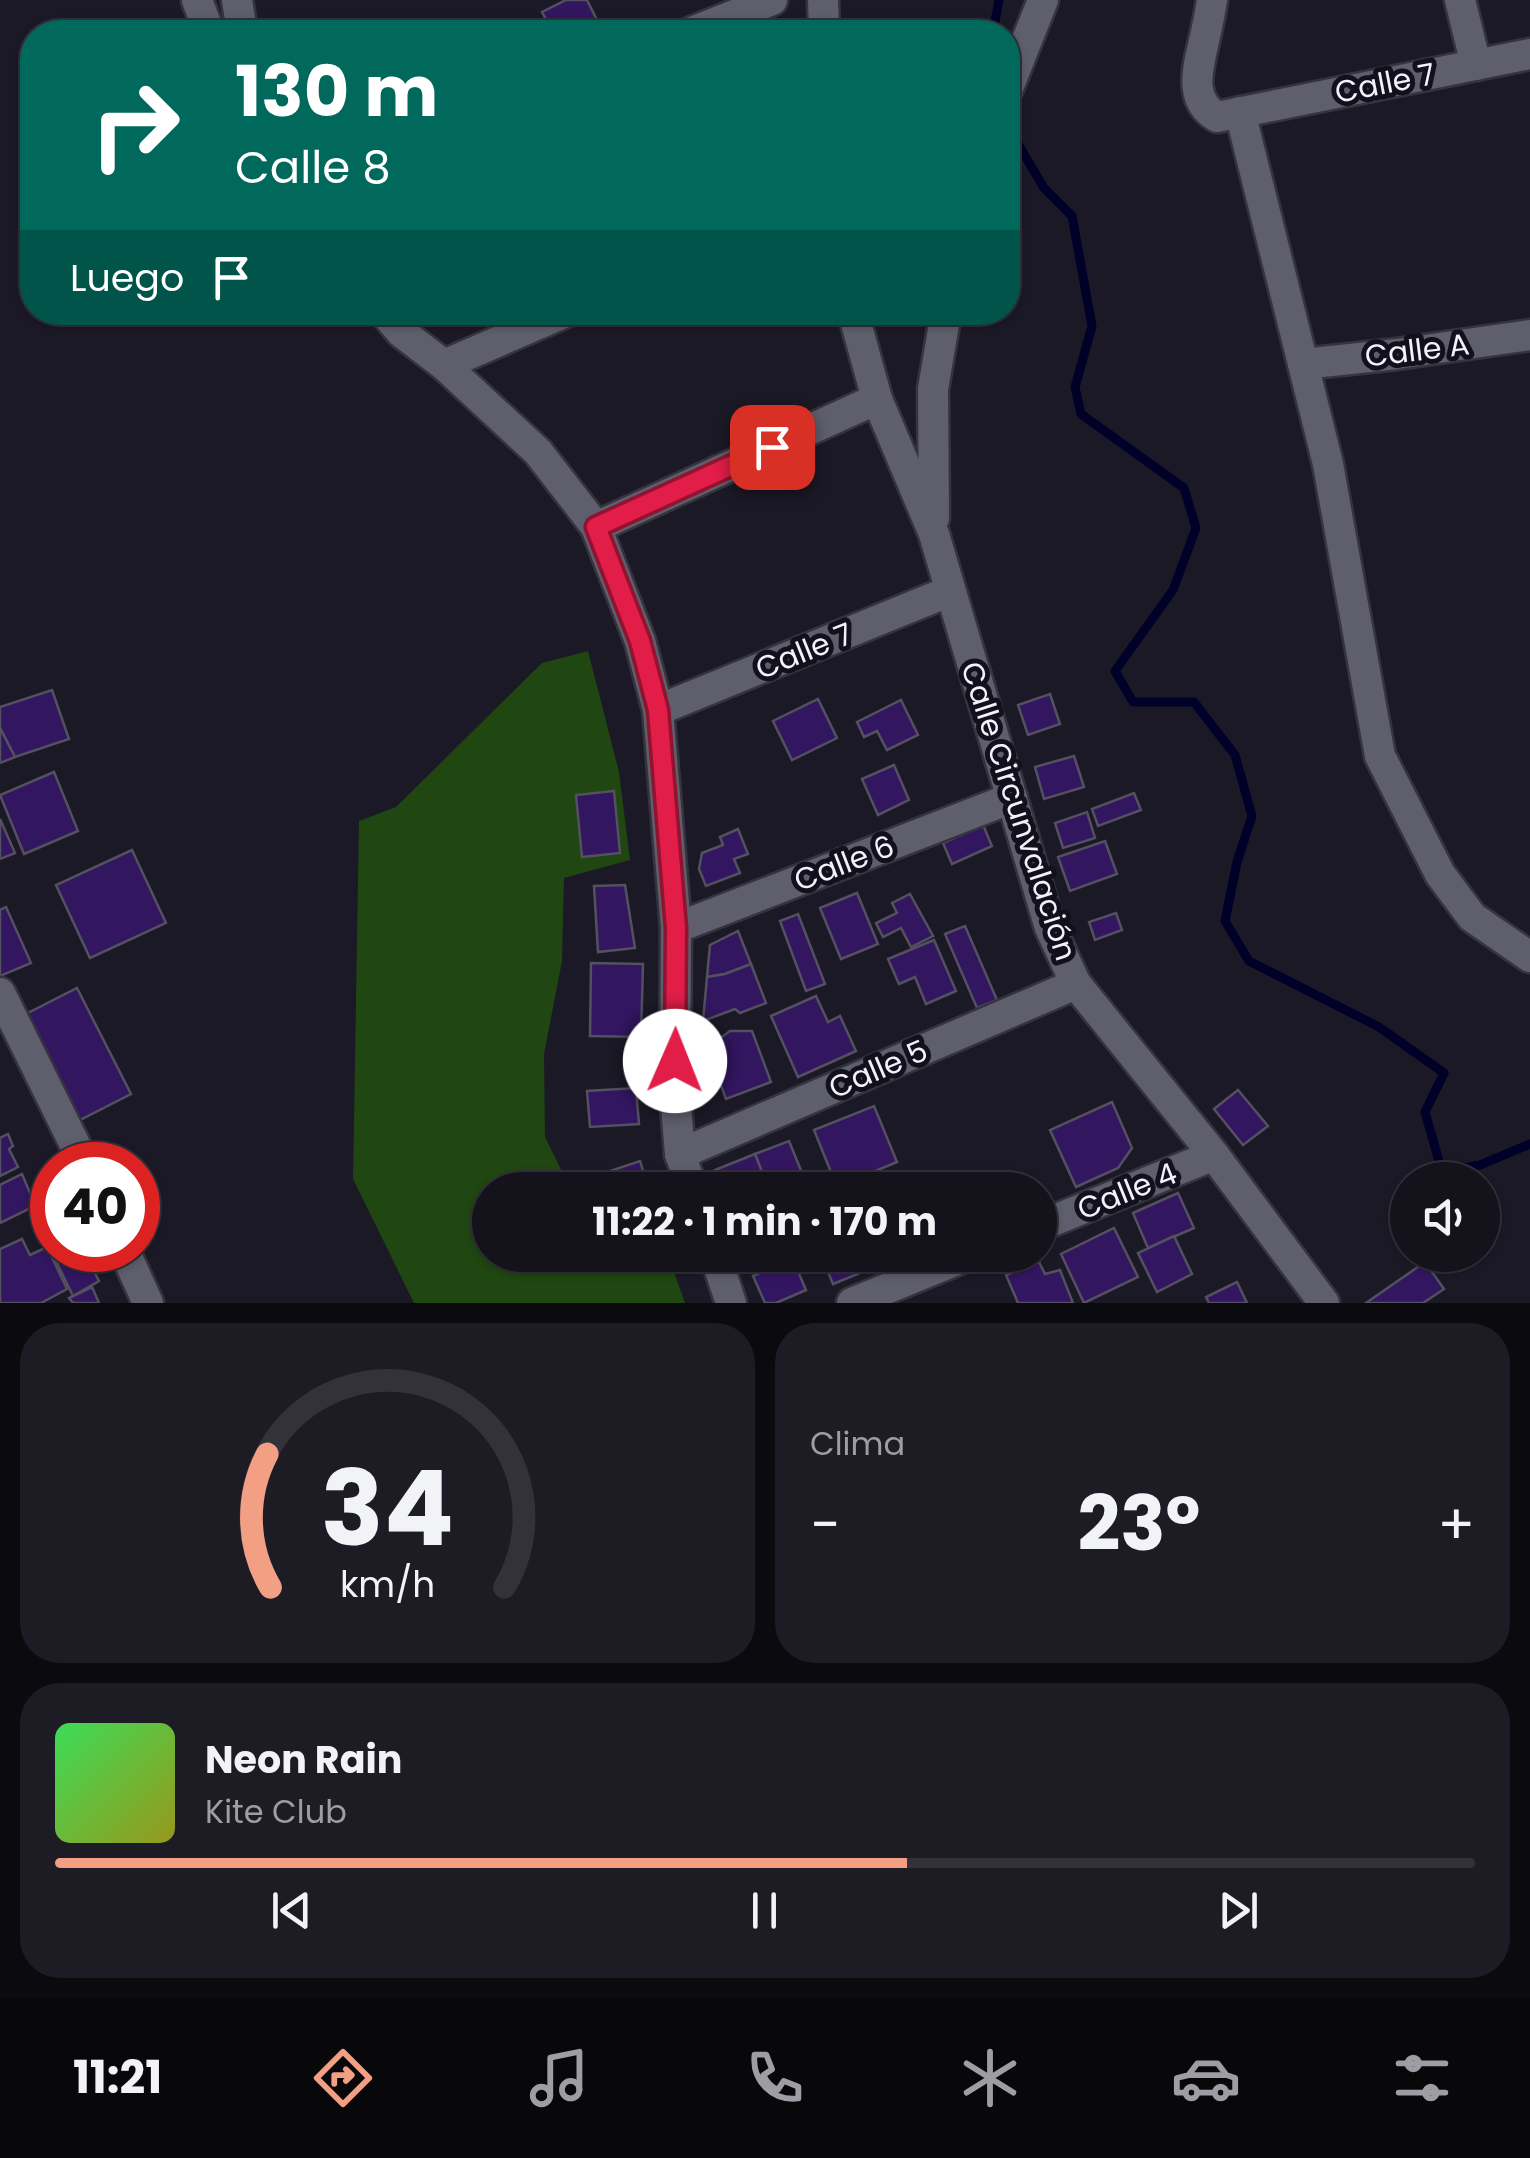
<!DOCTYPE html>
<html lang="es">
<meta charset="utf-8">
<style>
body{margin:0;font-family:Poppins,sans-serif;background:#1d1c25;color:#f1f3f6;height:100vh;display:flex;flex-direction:column;font-size:38px;white-space:nowrap}
*{box-sizing:border-box;margin:0}
p{font-size:32px;color:#9d9ea3}
.icon{flex:none;width:55px;height:55px;fill:none;stroke:currentColor;stroke-width:2;stroke-linecap:round;stroke-linejoin:round}
.map{position:relative;height:1303px;overflow:hidden}
.details{display:flex;flex-direction:column;gap:20px;padding:20px;background:#0b0a0f;flex:1}
.details>*{flex:none}
.guide{position:absolute;left:20px;top:20px;width:1000px;height:305px;border-radius:40px;box-shadow:0 2px 8px #0004,0 0 0 2px #33323b;background:#00695c;color:#fff;overflow:hidden}
.buttons{position:absolute;left:1390px;top:1162px;display:grid;gap:20px}
.buttons a{display:grid;place-items:center;width:110px;height:110px;border-radius:50%;background:#14131c;box-shadow:0 2px 8px #0004,0 0 0 2px #33323b;font-size:50px}
.speed{position:absolute;left:30px;top:1142px;display:flex;gap:20px;font-size:50px;font-weight:700;text-align:center}
.speed>*{display:grid;place-content:center;width:130px;height:130px;border-radius:50%;background:#14131c;box-shadow:0 2px 8px #0004,0 0 0 2px #33323b;line-height:1}
.speed .limit{border:15px solid #d22;background:#fff;color:#111}
.pin{position:absolute;display:grid;place-items:center;width:85px;height:85px;color:#fff;margin:-42px;border-radius:20px;box-shadow:0 5px 15px #0006}
.me{position:absolute;width:110px;margin:-55px;rotate:1deg;stroke-linejoin:round;filter:drop-shadow(0 0 8px #0008)}
.turn{display:flex;align-items:center;gap:35px;height:210px;padding:0 50px;font-size:45px}
.turn .icon{width:130px;height:130px;stroke-width:2.5}
.turn b{display:block;font-size:70px;line-height:85px}
.then{display:flex;align-items:center;height:95px;padding:0 50px;background:#0003;gap:20px;font-size:38px}
.big{font-size:75px;font-weight:700;line-height:1.1}
.details .tile{flex:1;display:flex;flex-direction:column;justify-content:center;gap:15px;min-width:0;padding:0 35px;border-radius:40px;background:#1d1c25}
.details .dial{align-items:center;gap:0}
.dial svg{height:260px;overflow:visible;fill:none;stroke:#33323b;stroke-width:7;stroke-linecap:round;text-anchor:middle}
.dial text{fill:#f1f3f6;stroke:none}
.song{display:flex;align-items:center;gap:30px}
.cover{width:120px;height:120px;border-radius:15px;background:linear-gradient(135deg,hsl(130 70% 55%),hsl(60 70% 35%))}
.played{height:10px;border-radius:5px;background:linear-gradient(90deg,#f39f83 60%,#33323b 60%)}
.keys{display:flex;justify-content:space-around;direction:ltr}
.heat{display:flex;justify-content:space-between;align-items:center;font-size:55px;direction:ltr}
.details .tiles{flex:1;display:grid;gap:20px;grid-template-columns:1fr 1fr}
.tile:last-child{grid-column:span 2}
.trip{position:absolute;left:472px;top:1172px;width:585px;height:100px;border-radius:50px;background:#14131c;box-shadow:0 2px 8px #0004,0 0 0 2px #33323b;font-weight:700;line-height:100px;text-align:center}
.tab-bar{display:flex;height:160px;justify-content:space-around;align-items:center;background:#08080b;color:#9d9ea3}
.tab-bar .icon{width:70px;height:70px}
.tab-bar .selected{color:#f39f83}
.tab-bar b{font-size:45px;color:#f1f3f6}
.map>svg:first-child{display:block}
.green{fill:#204612}
.lines{fill:none;stroke-linecap:round;stroke-linejoin:round}
.stream{stroke:#000028;stroke-width:9}
.building{fill:#321660;stroke:#53505f;stroke-width:2.5}
.minor-casing{stroke:#35343e;stroke-width:35}
.minor{stroke:#5f5e6d;stroke-width:30}
.route-casing{stroke:#92132f;stroke-width:25}
.route{stroke:#e11d48;stroke-width:18}
.labels{text-anchor:middle;dominant-baseline:central;stroke-width:10;stroke-linejoin:round;paint-order:stroke}
.street-label{font-size:30px;fill:#f3f2fb;stroke:#12101c}
</style>
<div class="map">
<svg width="1530" height="1303" viewBox="0 0 1530 1303">
<rect width="100%" height="100%" fill="#1b1926"/>
<!-- green -->
<path class="green" d="M 588,651 L 619,772 L 630,860 L 564,878 L 562,961 L 544,1054 L 545,1137 L 571,1190 L 490,1190 L 490,1255 L 668,1255 L 685,1303 L 414,1303 L 353,1179 L 359,821 L 396,807 L 542,663 Z"/>
<g class="lines">
<!-- stream -->
<g class="stream">
<path d="M 993,32 L 999,0"/>
<path d="M 1008,127 L 1044,188 L 1072,216 L 1092,326 L 1075,387 L 1081,414 L 1184,488 L 1196,528 L 1173,590 L 1115,671 L 1133,702 L 1194,702 L 1235,755 L 1252,816 L 1237,862 L 1225,921 L 1249,961 L 1379,1027 L 1444,1073 L 1425,1112 L 1442,1172 L 1480,1165 L 1530,1144"/>
</g>
</g>
<!-- building -->
<g class="building">
<path d="M 566,0 L 587,0 L 603,32 L 553,32 L 542,12 Z"/>
<path d="M 52,690 L 69,739 L 15,757 L 0,728 L 0,707 Z"/>
<path d="M 1050,694 L 1060,724 L 1028,735 L 1018,705 Z"/>
<path d="M 818,699 L 837,738 L 792,760 L 773,721 Z"/>
<path d="M 901,700 L 918,735 L 887,750 L 877,731 L 864,737 L 857,722 Z"/>
<path d="M 0,728 L 15,757 L 0,763 Z"/>
<path d="M 1074,756 L 1084,787 L 1044,799 L 1035,767 Z"/>
<path d="M 894,765 L 909,800 L 878,815 L 862,779 Z"/>
<path d="M 54,772 L 78,831 L 24,854 L 0,795 Z"/>
<path d="M 614,791 L 620,853 L 582,857 L 576,795 Z"/>
<path d="M 1134,793 L 1141,810 L 1098,826 L 1092,809 Z"/>
<path d="M 1087,812 L 1095,838 L 1063,848 L 1055,823 Z"/>
<path d="M 0,819 L 15,853 L 0,859 Z"/>
<path d="M 983,825 L 992,846 L 952,864 L 943,843 Z"/>
<path d="M 738,829 L 748,854 L 734,859 L 740,873 L 706,886 L 699,869 L 702,853 L 723,845 L 720,837 Z"/>
<path d="M 1105,841 L 1117,874 L 1070,891 L 1058,857 Z"/>
<path d="M 132,850 L 166,923 L 90,958 L 56,885 Z"/>
<path d="M 625,885 L 635,948 L 598,952 L 594,886 Z"/>
<path d="M 857,893 L 878,944 L 841,959 L 820,908 Z"/>
<path d="M 910,894 L 933,936 L 911,947 L 901,928 L 883,937 L 876,923 L 897,913 L 892,903 Z"/>
<path d="M 6,907 L 31,963 L 0,976 L 0,910 Z"/>
<path d="M 1116,913 L 1122,930 L 1095,940 L 1089,922 Z"/>
<path d="M 798,914 L 825,984 L 806,991 L 780,921 Z"/>
<path d="M 965,926 L 997,1000 L 977,1008 L 945,934 Z"/>
<path d="M 738,931 L 751,964 L 725,974 L 707,977 L 710,945 Z"/>
<path d="M 934,940 L 956,991 L 926,1004 L 915,977 L 899,984 L 888,959 Z"/>
<path d="M 591,963 L 643,964 L 641,1037 L 590,1036 Z"/>
<path d="M 751,964 L 766,1003 L 740,1013 L 735,1009 L 703,1021 L 707,977 L 725,974 Z"/>
<path d="M 77,988 L 131,1094 L 78,1121 L 24,1015 Z"/>
<path d="M 816,996 L 828,1022 L 840,1016 L 856,1051 L 798,1077 L 771,1016 Z"/>
<path d="M 730,1031 L 752,1031 L 771,1082 L 726,1099 L 719,1080 L 706,1078 L 708,1064 L 704,1050 Z"/>
<path d="M 636,1088 L 639,1124 L 590,1127 L 587,1091 Z"/>
<path d="M 1238,1090 L 1268,1126 L 1243,1145 L 1214,1109 Z"/>
<path d="M 1112,1102 L 1132,1148 L 1118,1168 L 1076,1187 L 1050,1130 Z"/>
<path d="M 874,1106 L 897,1162 L 837,1187 L 814,1130 Z"/>
<path d="M 8,1134 L 13,1146 L 9,1149 L 18,1167 L 0,1176 L 0,1138 Z"/>
<path d="M 789,1141 L 809,1190 L 769,1190 L 755,1154 Z"/>
<path d="M 755,1154 L 769,1190 L 723,1190 L 715,1170 Z"/>
<path d="M 640,1161 L 649,1190 L 616,1190 L 610,1171 Z"/>
<path d="M 22,1174 L 30,1193 L 36,1191 L 41,1203 L 0,1223 L 0,1185 Z"/>
<path d="M 1178,1193 L 1194,1228 L 1148,1248 L 1133,1213 Z"/>
<path d="M 52,1210 L 52,1239 L 41,1215 Z"/>
<path d="M 1114,1228 L 1138,1277 L 1084,1303 L 1061,1254 Z"/>
<path d="M 1174,1236 L 1192,1274 L 1157,1292 L 1138,1253 Z"/>
<path d="M 22,1239 L 30,1255 L 47,1247 L 67,1289 L 41,1303 L 0,1303 L 0,1249 Z"/>
<path d="M 80,1250 L 83,1250 L 99,1281 L 73,1296 L 56,1261 Z"/>
<path d="M 634,1255 L 662,1255 L 665,1263 L 640,1272 Z"/>
<path d="M 755,1255 L 791,1255 L 806,1290 L 776,1303 L 765,1303 L 753,1276 L 762,1272 Z"/>
<path d="M 821,1255 L 863,1255 L 865,1257 L 855,1261 L 860,1273 L 833,1284 Z"/>
<path d="M 863,1255 L 901,1255 L 869,1269 Z"/>
<path d="M 1039,1262 L 1045,1274 L 1060,1270 L 1073,1303 L 1018,1303 L 1006,1275 Z"/>
<path d="M 1425,1262 L 1444,1289 L 1423,1303 L 1366,1303 Z"/>
<path d="M 1237,1282 L 1247,1303 L 1209,1303 L 1206,1297 Z"/>
<path d="M 92,1287 L 99,1303 L 73,1303 L 69,1298 Z"/>
</g>
<g class="lines">
<defs>
<g id="minor">
<path d="M 197,0 L 209,32"/>
<path d="M 237,0 L 242,32"/>
<path d="M 823,0 L 824,32"/>
<path d="M 1212,0 C 1210,14 1207,28 1204,41 C 1198,68 1188,100 1217,117 L 1530,54"/>
<path d="M 1460,0 L 1476,65"/>
<path d="M 692,32 L 772,0"/>
<path d="M 1008,88 L 1043,0"/>
<path d="M 1240,112 L 1328,464 L 1380,756 L 1440,874 L 1472,917 L 1530,957"/>
<path d="M 384,312 L 401,332 L 444,365 L 538,452 L 596,527 L 640,641 L 658,710 L 676,928 L 675,1095 L 680,1154 L 693,1190"/>
<path d="M 853,312 L 877,399 L 934,534 L 1050,928 L 1076,984 L 1214,1155 L 1324,1303"/>
<path d="M 1303,364 L 1397,354 L 1530,335"/>
<path d="M 444,365 L 566,312"/>
<path d="M 934,518 L 933,389 L 946,312"/>
<path d="M 596,527 L 877,399"/>
<path d="M 658,710 L 950,591"/>
<path d="M 676,928 L 1012,798"/>
<path d="M 0,993 L 85,1165"/>
<path d="M 680,1154 L 1076,984"/>
<path d="M 1040,1226 L 1214,1155"/>
<path d="M 124,1250 L 148,1303"/>
<path d="M 715,1255 L 731,1303"/>
<path d="M 852,1303 L 969,1255"/>
</g>
</defs>
<!-- minor casing -->
<use href="#minor" class="minor-casing"/>
<!-- minor -->
<use href="#minor" class="minor"/>
</g>
<g class="lines">
<defs>
<path id="route" d="M 675,1061 L 676,928 L 658,710 L 640,641 L 596,527 L 772,447"/>
</defs>
<!-- route casing -->
<use href="#route" class="route-casing"/>
<!-- route -->
<use href="#route" class="route"/>
</g>
<g class="labels">
<!-- street labels -->
<g class="street-label">
<text transform="translate(1385 83) rotate(-11)">Calle 7</text>
<text transform="translate(1417 350) rotate(-7)">Calle A</text>
<text transform="translate(804 651) rotate(-22)">Calle 7</text>
<text transform="translate(1019 811) rotate(72)">Calle Circunvalación</text>
<text transform="translate(844 863) rotate(-21)">Calle 6</text>
<text transform="translate(878 1069) rotate(-23)">Calle 5</text>
<text transform="translate(1127 1191) rotate(-22)">Calle 4</text>
</g>
</g>
</svg>
<div class="buttons">
<a><svg class="icon" aria-label="sound" viewBox="0 0 24 24"><path d="M4 9h4l5-4v14l-5-4H4zM17 9q2 3 0 6"/></svg></a>
</div>
<div class="speed"><div class="limit">40</div></div>
<div class="pin" style="left:772px;top:447px;background:#d93025"><svg class="icon" aria-label="arrive" viewBox="0 0 24 24"><path d="M6 21V4h12l-3 4 3 4H6"/></svg></div>
<svg class="me" style="left:675px;top:1061px" viewBox="-20 -20 40 40"><circle r="19" fill="#fff"/><path d="M0-13L10 11 0 6-10 11z" fill="#e11d48"/></svg>
<div class="trip">11:22 · 1 min · 170 m</div>
<div class="guide">
<div class="turn"><svg class="icon" aria-label="right" viewBox="0 0 24 24"><path d="M7 20v-9h11M14 6l5 5-5 5"/></svg><div><b>130 m</b>Calle 8</div></div>
<div class="then">Luego<svg class="icon" aria-label="arrive" viewBox="0 0 24 24"><path d="M6 21V4h12l-3 4 3 4H6"/></svg></div>
</div>
</div>
<section class="details">
<div class="tiles">
<div class="tile dial"><svg viewBox="0 0 100 80">
<path d="M14 69A42 42 0 1 1 86 69"/>
<path d="M14 69A42 42 0 0 1 13 28" stroke="#f39f83"/>
<text x="50" y="56" font-size="32" font-weight="700">34</text>
<text x="50" y="72" font-size="11">km/h</text>
</svg></div>
<div class="tile"><p>Clima</p>
<div class="heat"><a>−</a><b class="big">23°</b><a>+</a></div>
</div>
<div class="tile">
<div class="song"><i class="cover"></i><div><b>Neon Rain</b><p>Kite Club</p></div></div>
<div class="played"></div>
<div class="keys"><svg class="icon" aria-label="previous" viewBox="0 0 24 24"><path d="M18 5L8 12l10 7zM5 5v14"/></svg><svg class="icon" aria-label="pause" viewBox="0 0 24 24"><path d="M8 5v14M16 5v14"/></svg><svg class="icon" aria-label="next" viewBox="0 0 24 24"><path d="M6 5l10 7-10 7zM19 5v14"/></svg></div>
</div>
</div>
</section>
<nav class="tab-bar">
<b>11:21</b>
<svg class="icon selected" aria-label="directions" viewBox="0 0 24 24"><path d="M12 3l9 9-9 9-9-9zM9 14v-3h6M13 9l2 2-2 2"/></svg>
<svg class="icon" aria-label="music" viewBox="0 0 24 24"><path d="M9 18V5l10-2v13"/><circle cx="6" cy="18" r="3"/><circle cx="16" cy="16" r="3"/></svg>
<svg class="icon" aria-label="phone" viewBox="0 0 24 24"><path d="M5 4h4l2 5-3 2q2 4 5 5l2-3 5 2v4C11 20 4 13 5 4z"/></svg>
<svg class="icon" aria-label="climate" viewBox="0 0 24 24"><path d="M12 3v18M4 7l16 10M4 17L20 7"/></svg>
<svg class="icon" aria-label="car" viewBox="0 0 24 24"><path d="M5 17H2v-5l4-1 3-4h7l3 4 3 1v5h-3M9 17h6M6 11h13"/><circle cx="7" cy="17" r="2"/><circle cx="17" cy="17" r="2"/></svg>
<svg class="icon" aria-label="filters" viewBox="0 0 24 24"><path d="M4 7h16M4 17h16"/><circle cx="9" cy="7" r="2"/><circle cx="15" cy="17" r="2"/></svg>
</nav>
